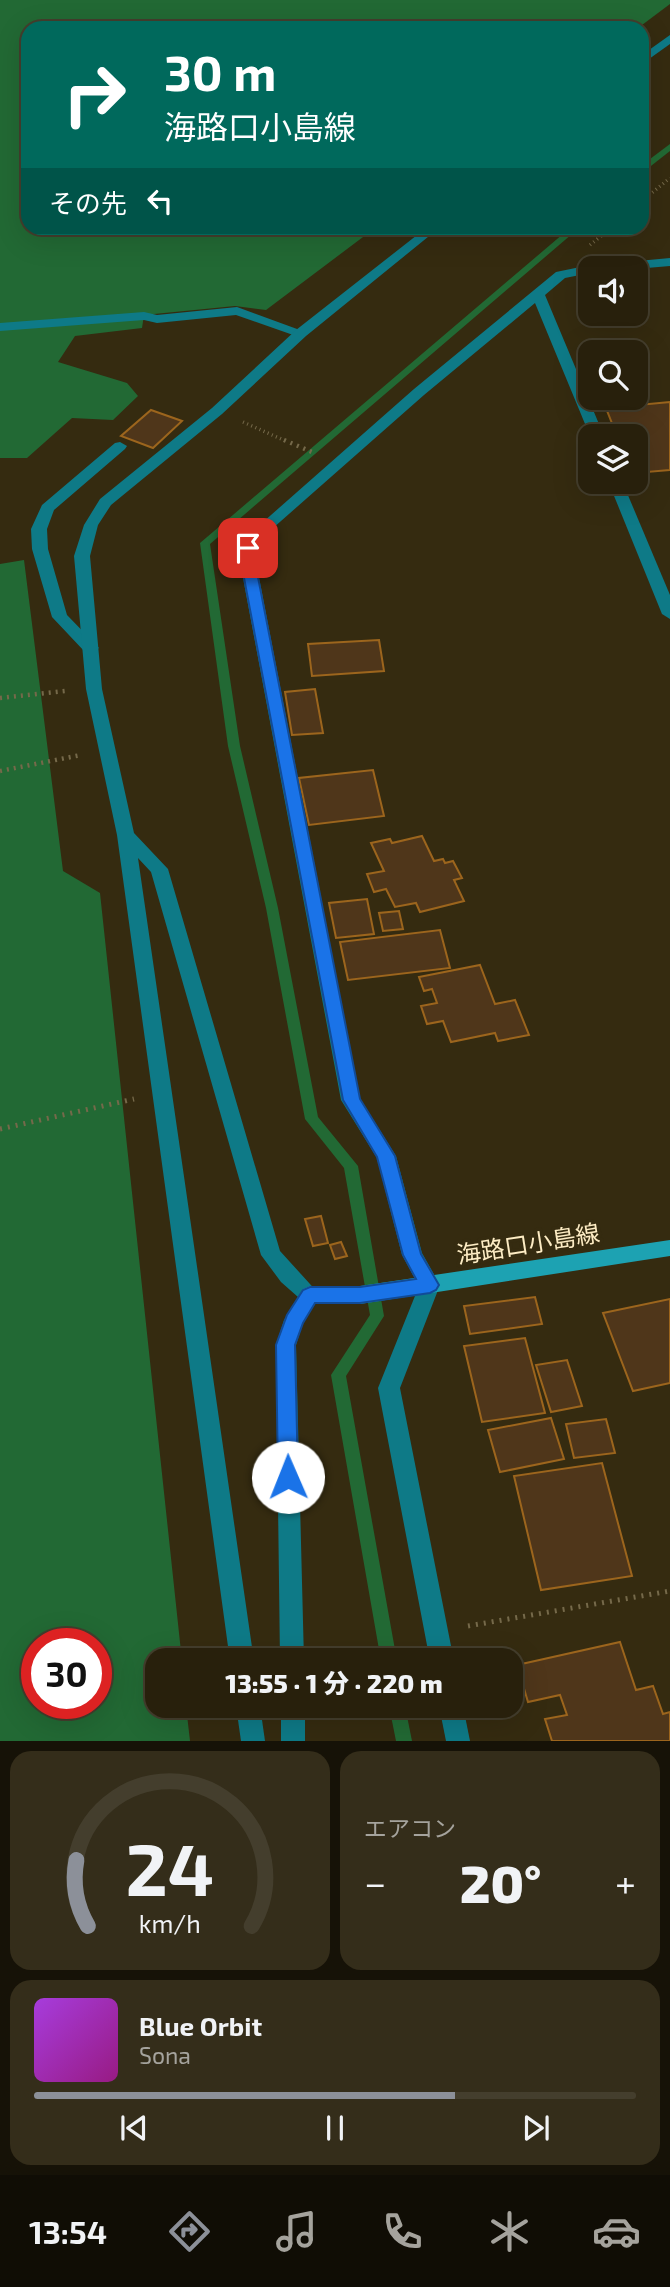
<!DOCTYPE html>
<html lang="ja">
<meta charset="utf-8">
<style>
body{margin:0;font-family:"Exo 2","Noto Sans JP",sans-serif;background:#342d1a;color:#f1f3f6;height:100vh;display:flex;flex-direction:column;font-size:26px;white-space:nowrap}
*{box-sizing:border-box;margin:0}
p{font-size:23px;color:#a5a39d}
.icon{flex:none;width:38px;height:38px;fill:none;stroke:currentColor;stroke-width:2;stroke-linecap:round;stroke-linejoin:round}
.map{position:relative;height:1741px;overflow:hidden}
.panel{display:flex;flex-direction:column;gap:10px;padding:10px;background:#161207;flex:1}
.panel>*{flex:none}
.top-card{position:absolute;left:21px;top:21px;width:628px;height:214px;border-radius:21px;box-shadow:0 7px 28px #0002,0 0 0 2px #443e2d;background:#00695c;color:#fff;overflow:hidden}
.tools{position:absolute;left:578px;top:256px;display:grid;gap:14px}
.tools a{display:grid;place-items:center;width:70px;height:70px;border-radius:14px;background:#28200c;box-shadow:0 7px 28px #0002,0 0 0 2px #443e2d;font-size:35px}
.speed{position:absolute;left:21px;top:1628px;display:flex;gap:14px;font-size:35px;font-weight:700;text-align:center}
.speed>*{display:grid;place-content:center;width:91px;height:91px;border-radius:50%;background:#28200c;box-shadow:0 7px 28px #0002,0 0 0 2px #443e2d;line-height:1}
.speed .limit{border:10px solid #d22;background:#fff;color:#111}
.pin{position:absolute;display:grid;place-items:center;width:60px;height:60px;color:#fff;margin:-30px;border-radius:14px;box-shadow:0 4px 10px #0006}
.me{position:absolute;width:77px;margin:-38px;rotate:359deg;stroke-linejoin:round;filter:drop-shadow(0 0 5px #0008)}
.turn{display:flex;align-items:center;gap:24px;height:147px;padding:0 28px;font-size:32px}
.turn .icon{width:91px;height:91px;stroke-width:2.5}
.turn b{display:block;font-size:49px;line-height:60px}
.then{display:flex;align-items:center;height:66px;padding:0 28px;background:#0003;gap:14px;font-size:26px}
.big{font-size:52px;font-weight:800;line-height:1.1}
.panel .tile{flex:1;display:flex;flex-direction:column;justify-content:center;gap:10px;min-width:0;padding:0 24px;border-radius:21px;background:#342d1a}
.panel .dial{align-items:center;gap:0}
.dial svg{height:182px;overflow:visible;fill:none;stroke:#443e2d;stroke-width:7;stroke-linecap:round;text-anchor:middle}
.dial text{fill:#f1f3f6;stroke:none}
.song{display:flex;align-items:center;gap:21px}
.cover{width:84px;height:84px;border-radius:10px;background:linear-gradient(135deg,hsl(280 70% 55%),hsl(310 70% 35%))}
.played{height:7px;border-radius:4px;background:linear-gradient(90deg,#8c9099 70%,#443e2d 70%)}
.keys{display:flex;justify-content:space-around;direction:ltr}
.heat{display:flex;justify-content:space-between;align-items:center;font-size:38px;direction:ltr}
.panel .tiles{flex:1;display:grid;gap:10px;grid-template-columns:1fr 1fr}
.tile:last-child{grid-column:span 2}
.trip{position:absolute;left:145px;top:1648px;width:378px;height:70px;border-radius:21px;background:#28200c;box-shadow:0 7px 28px #0002,0 0 0 2px #443e2d;font-weight:800;line-height:70px;text-align:center}
.menu{display:flex;height:112px;justify-content:space-around;align-items:center;background:#100d05;color:#a5a39d}
.menu .icon{width:49px;height:49px}
.menu .on{color:#8c9099}
.menu b{font-size:32px;color:#f1f3f6}
.map>svg:first-child{display:block}
.water{fill:#226934;fill-rule:evenodd}
.lines{fill:none;stroke-linecap:round;stroke-linejoin:round}
.stream{fill:#226934;fill-rule:evenodd}
.building{fill:#4f361a;stroke:#9c651d;stroke-width:2}
.path-far2{stroke:#75694a;stroke-width:3.5;stroke-dasharray:1 3.5;stroke-linecap:butt}
.path-far1{stroke:#75694a;stroke-width:4.5;stroke-dasharray:2 5;stroke-linecap:butt}
.path{stroke:#75694a;stroke-width:5;stroke-dasharray:2 6;stroke-linecap:butt}
.lane{fill:#0e7a87;fill-rule:evenodd}
.street{fill:#0e7a87;fill-rule:evenodd}
.secondary{fill:#1da2b2;fill-rule:evenodd}
.route{fill:#1a73e8;stroke:#114b97;stroke-width:2}
.labels{text-anchor:middle;dominant-baseline:central;stroke-width:7;stroke-linejoin:round;paint-order:stroke}
.street-label{font-size:24px;fill:#fdecc4;stroke:#352b10}
</style>
<div class="map">
<svg width="670" height="1741" viewBox="0 0 670 1741">
<rect width="100%" height="100%" fill="#352b10"/>
<!-- water -->
<g class="water">
<path d="M 0,0 L 670,0 L 670,4 L 638,28 L 28,28 L 28,228 L 375,228 L 266,310 L 235,306 L 144,315 L 142,328 L 75,336 L 58,362 L 127,383 L 138,396 L 113,420 L 72,418 L 27,458 L 0,458 Z"/>
<path d="M 24,560 L 63,871 L 100,893 L 182,1661 L 158,1661 L 158,1706 L 186,1706 L 190,1741 L 0,1741 L 0,564 ZM 37,1643 L 96,1643 L 96,1703 L 37,1703 Z"/>
</g>
<g class="lines">
<!-- stream -->
<g class="stream">
<path d="M 670,144 L 670,151 L 642,173 L 642,165 Z"/>
<path d="M 570,228 L 579,228 L 210,544 L 240,746 L 278,908 L 318,1117 L 358,1166 L 384,1316 L 346,1376 L 397,1661 L 381,1661 L 331,1375 L 370,1315 L 344,1168 L 305,1119 L 266,908 L 228,746 L 200,543 Z"/>
<path d="M 389,1706 L 405,1706 L 412,1741 L 396,1741 Z"/>
</g>
</g>
<!-- building -->
<g class="building">
<path d="M 670,402 L 670,470 L 635,473 L 635,436 L 617,436 L 606,408 Z"/>
<path d="M 151,410 L 182,421 L 153,448 L 121,436 Z"/>
<path d="M 379,640 L 384,671 L 312,676 L 308,644 Z"/>
<path d="M 315,689 L 323,733 L 292,735 L 285,692 Z"/>
<path d="M 373,770 L 384,816 L 309,825 L 299,778 Z"/>
<path d="M 422,836 L 434,861 L 443,859 L 445,863 L 453,861 L 462,878 L 454,880 L 464,901 L 420,912 L 416,903 L 395,907 L 386,889 L 374,892 L 367,874 L 384,871 L 371,843 L 390,839 L 392,843 Z"/>
<path d="M 367,899 L 374,934 L 336,938 L 329,903 Z"/>
<path d="M 399,911 L 403,929 L 383,931 L 379,913 Z"/>
<path d="M 440,930 L 450,968 L 348,980 L 340,942 Z"/>
<path d="M 480,965 L 495,1004 L 515,1000 L 529,1035 L 498,1041 L 495,1033 L 451,1042 L 443,1021 L 427,1024 L 421,1006 L 437,1003 L 432,989 L 424,991 L 419,977 Z"/>
<path d="M 321,1216 L 328,1243 L 313,1246 L 305,1219 Z"/>
<path d="M 341,1242 L 347,1256 L 335,1259 L 330,1245 Z"/>
<path d="M 535,1297 L 542,1324 L 470,1334 L 464,1306 Z"/>
<path d="M 670,1299 L 670,1383 L 633,1391 L 603,1313 Z"/>
<path d="M 525,1338 L 545,1413 L 482,1422 L 464,1346 Z"/>
<path d="M 567,1360 L 582,1406 L 551,1412 L 536,1365 Z"/>
<path d="M 551,1418 L 564,1459 L 500,1472 L 488,1430 Z"/>
<path d="M 606,1419 L 615,1453 L 574,1458 L 566,1424 Z"/>
<path d="M 602,1463 L 632,1576 L 541,1590 L 514,1476 Z"/>
<path d="M 620,1642 L 636,1690 L 653,1686 L 663,1714 L 670,1712 L 670,1741 L 552,1741 L 545,1719 L 567,1715 L 560,1695 L 528,1702 L 517,1665 Z"/>
</g>
<g class="lines">
<!-- path-far2 -->
<g class="path-far2">
<path d="M 642,201 L 670,178"/>
<path d="M 590,245 L 611,228"/>
<path d="M 243,422 L 288,442"/>
</g>
<!-- path-far1 -->
<g class="path-far1">
<path d="M 284,440 L 312,452"/>
<path d="M 0,698 L 65,691"/>
<path d="M 0,771 L 81,755"/>
</g>
<!-- path -->
<g class="path">
<path d="M 0,1129 L 134,1099"/>
<path d="M 468,1626 L 670,1591"/>
</g>
<!-- lane -->
<g class="lane">
<path d="M 237,307 L 308,333 L 301,337 L 296,336 L 236,315 L 157,323 L 144,320 L 0,331 L 0,323 L 144,312 L 157,315 Z"/>
<path d="M 120,442 L 127,446 L 125,449 L 54,510 L 47,529 L 48,549 L 67,615 L 99,648 L 91,653 L 85,652 L 52,617 L 32,549 L 31,529 L 42,505 L 115,443 Z"/>
</g>
<!-- street -->
<g class="street">
<path d="M 670,35 L 670,44 L 642,64 L 642,55 Z"/>
<path d="M 426,228 L 439,228 L 306,336 L 222,414 L 111,505 L 98,525 L 90,556 L 102,689 L 134,833 L 168,869 L 280,1251 L 320,1295 L 303,1323 L 296,1345 L 304,1661 L 280,1661 L 276,1345 L 284,1320 L 298,1297 L 281,1282 L 261,1255 L 151,872 L 138,858 L 254,1661 L 230,1661 L 117,835 L 86,689 L 74,556 L 84,525 L 100,499 L 212,408 L 296,330 Z"/>
<path d="M 670,258 L 670,266 L 635,269 L 600,268 L 606,264 Z"/>
<path d="M 590,265 L 596,268 L 590,268 L 590,273 L 565,278 L 545,295 L 604,436 L 590,436 L 535,303 L 424,395 L 264,536 L 256,548 L 256,562 L 360,1099 L 396,1156 L 422,1253 L 440,1285 L 400,1388 L 454,1661 L 430,1661 L 378,1388 L 419,1286 L 402,1255 L 377,1158 L 341,1100 L 240,562 L 240,548 L 254,530 L 414,389 L 556,272 Z"/>
<path d="M 608,481 L 622,481 L 670,595 L 670,619 L 662,614 Z"/>
<path d="M 236,1706 L 260,1706 L 265,1741 L 241,1741 Z"/>
<rect x="281" y="1706" width="24" height="35"/>
<path d="M 439,1706 L 463,1706 L 470,1741 L 446,1741 Z"/>
</g>
<!-- secondary -->
<path class="secondary" d="M 670,1240 L 670,1256 L 360,1304 L 310,1304 L 303,1301 L 300,1295 L 303,1289 L 310,1286 L 360,1286 Z"/>
</g>
<!-- route -->
<path class="route" d="M 248,544 L 255,548 L 255,562 L 360,1099 L 395,1156 L 421,1254 L 439,1285 L 436,1290 L 430,1293 L 360,1303 L 315,1303 L 303,1323 L 295,1345 L 298,1477 L 295,1483 L 288,1486 L 281,1483 L 278,1477 L 276,1345 L 287,1315 L 303,1290 L 310,1287 L 360,1287 L 416,1279 L 403,1255 L 377,1157 L 343,1100 L 241,562 L 241,548 Z"/>
<g class="labels">
<!-- street labels -->
<g class="street-label">
<text transform="translate(528 1243) rotate(-9)">海路口小島線</text>
</g>
</g>
</svg>
<div class="tools">
<a><svg class="icon" aria-label="sound" viewBox="0 0 24 24"><path d="M4 9h4l5-4v14l-5-4H4zM17 9q2 3 0 6"/></svg></a>
<a><svg class="icon" aria-label="search" viewBox="0 0 24 24"><circle cx="10" cy="10" r="6"/><path d="M15 15l6 6"/></svg></a>
<a><svg class="icon" aria-label="layers" viewBox="0 0 24 24"><path d="M12 4l9 5-9 5-9-5zM3 14l9 5 9-5"/></svg></a>
</div>
<div class="speed"><div class="limit">30</div></div>
<div class="pin" style="left:248px;top:548px;background:#d93025"><svg class="icon" aria-label="arrive" viewBox="0 0 24 24"><path d="M6 21V4h12l-3 4 3 4H6"/></svg></div>
<svg class="me" style="left:288px;top:1477px" viewBox="-20 -20 40 40"><circle r="19" fill="#fff"/><path d="M0-13L10 11 0 6-10 11z" fill="#1a73e8"/></svg>
<div class="trip">13:55 · 1 分 · 220 m</div>
<div class="top-card">
<div class="turn"><svg class="icon" aria-label="right" viewBox="0 0 24 24"><path d="M7 20v-9h11M14 6l5 5-5 5"/></svg><div><b>30 m</b>海路口小島線</div></div>
<div class="then">その先<svg class="icon" aria-label="left" viewBox="0 0 24 24"><path d="M17 20v-9H6M10 6l-5 5 5 5"/></svg></div>
</div>
</div>
<section class="panel">
<div class="tiles">
<div class="tile dial"><svg viewBox="0 0 100 80">
<path d="M14 69A42 42 0 1 1 86 69"/>
<path d="M14 69A42 42 0 0 1 9 40" stroke="#8c9099"/>
<text x="50" y="56" font-size="32" font-weight="700">24</text>
<text x="50" y="72" font-size="11">km/h</text>
</svg></div>
<div class="tile"><p>エアコン</p>
<div class="heat"><a>−</a><b class="big">20°</b><a>+</a></div>
</div>
<div class="tile">
<div class="song"><i class="cover"></i><div><b>Blue Orbit</b><p>Sona</p></div></div>
<div class="played"></div>
<div class="keys"><svg class="icon" aria-label="previous" viewBox="0 0 24 24"><path d="M18 5L8 12l10 7zM5 5v14"/></svg><svg class="icon" aria-label="pause" viewBox="0 0 24 24"><path d="M8 5v14M16 5v14"/></svg><svg class="icon" aria-label="next" viewBox="0 0 24 24"><path d="M6 5l10 7-10 7zM19 5v14"/></svg></div>
</div>
</div>
</section>
<nav class="menu">
<b>13:54</b>
<svg class="icon on" aria-label="directions" viewBox="0 0 24 24"><path d="M12 3l9 9-9 9-9-9zM9 14v-3h6M13 9l2 2-2 2"/></svg>
<svg class="icon" aria-label="music" viewBox="0 0 24 24"><path d="M9 18V5l10-2v13"/><circle cx="6" cy="18" r="3"/><circle cx="16" cy="16" r="3"/></svg>
<svg class="icon" aria-label="phone" viewBox="0 0 24 24"><path d="M5 4h4l2 5-3 2q2 4 5 5l2-3 5 2v4C11 20 4 13 5 4z"/></svg>
<svg class="icon" aria-label="climate" viewBox="0 0 24 24"><path d="M12 3v18M4 7l16 10M4 17L20 7"/></svg>
<svg class="icon" aria-label="car" viewBox="0 0 24 24"><path d="M5 17H2v-5l4-1 3-4h7l3 4 3 1v5h-3M9 17h6M6 11h13"/><circle cx="7" cy="17" r="2"/><circle cx="17" cy="17" r="2"/></svg>
</nav>
